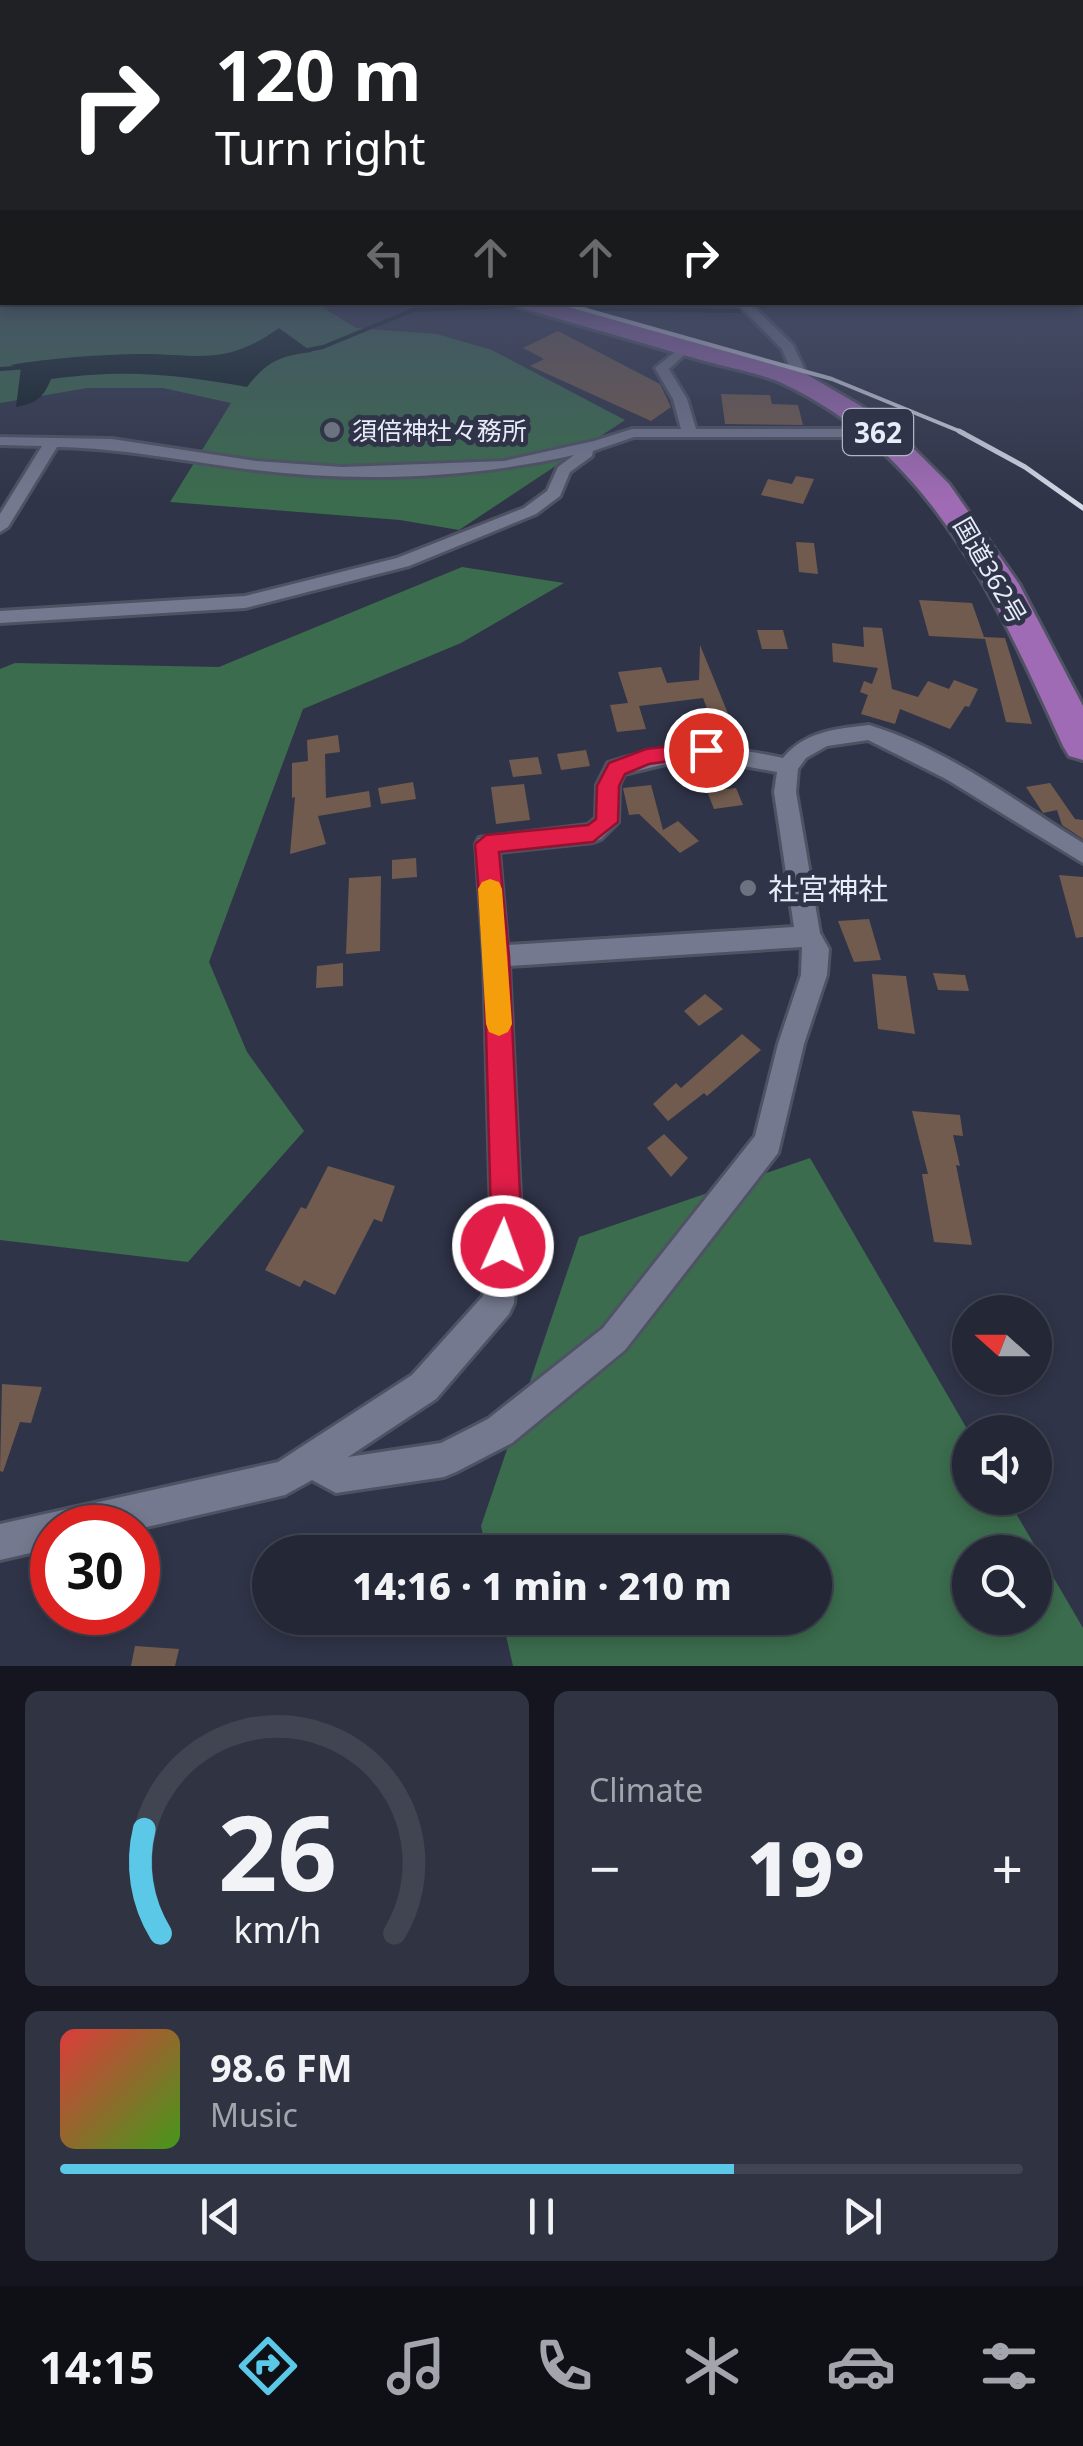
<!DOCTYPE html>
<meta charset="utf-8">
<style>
body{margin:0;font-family:"Noto Sans","Noto Sans JP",sans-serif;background:#303342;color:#f1f3f6;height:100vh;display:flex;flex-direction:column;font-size:38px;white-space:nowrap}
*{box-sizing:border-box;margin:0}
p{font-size:32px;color:#a3a5ad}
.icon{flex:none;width:55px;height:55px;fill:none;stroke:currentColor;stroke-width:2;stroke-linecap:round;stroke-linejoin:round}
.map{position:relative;height:1666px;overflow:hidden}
.side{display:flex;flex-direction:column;gap:25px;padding:25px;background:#14151e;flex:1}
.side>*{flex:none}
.banner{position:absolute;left:0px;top:0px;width:1085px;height:305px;box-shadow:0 5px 15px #0003,0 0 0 2px #414451;background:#202124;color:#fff;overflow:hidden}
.needle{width:65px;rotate:291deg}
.fabs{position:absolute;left:952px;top:1295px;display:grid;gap:20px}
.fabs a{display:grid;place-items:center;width:100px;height:100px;border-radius:50%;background:#242736;box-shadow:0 5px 15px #0003,0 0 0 2px #414451;font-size:50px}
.speed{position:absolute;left:30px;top:1505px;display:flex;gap:20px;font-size:50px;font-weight:700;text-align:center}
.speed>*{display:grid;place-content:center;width:130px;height:130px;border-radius:50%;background:#242736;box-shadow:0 5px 15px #0003,0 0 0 2px #414451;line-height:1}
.speed .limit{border:15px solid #d22;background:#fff;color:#111}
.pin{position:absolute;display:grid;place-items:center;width:85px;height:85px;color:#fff;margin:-42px;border:5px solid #fff;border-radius:50%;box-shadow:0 2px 10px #0007}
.me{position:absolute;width:110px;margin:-55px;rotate:2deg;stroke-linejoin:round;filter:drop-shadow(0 0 8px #0008)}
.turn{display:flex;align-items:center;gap:35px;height:210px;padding:0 50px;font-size:45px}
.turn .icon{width:130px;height:130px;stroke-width:2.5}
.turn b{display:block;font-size:70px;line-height:85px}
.lanes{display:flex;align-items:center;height:95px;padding:0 50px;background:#0003;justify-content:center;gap:50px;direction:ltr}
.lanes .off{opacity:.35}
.big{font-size:75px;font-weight:800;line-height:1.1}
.side .card{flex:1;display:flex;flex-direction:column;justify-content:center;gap:15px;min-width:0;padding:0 35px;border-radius:15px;background:#303342}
.side .dial{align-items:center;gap:0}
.dial svg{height:260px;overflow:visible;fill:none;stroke:#414451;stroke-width:7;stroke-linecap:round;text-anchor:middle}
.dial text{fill:#f1f3f6;stroke:none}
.song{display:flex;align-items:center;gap:30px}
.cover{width:120px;height:120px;border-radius:15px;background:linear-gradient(135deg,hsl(0 70% 55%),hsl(100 70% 35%))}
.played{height:10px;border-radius:5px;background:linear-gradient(90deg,#5ac8e6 70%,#414451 70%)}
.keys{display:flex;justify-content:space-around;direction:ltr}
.heat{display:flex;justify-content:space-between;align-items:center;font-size:55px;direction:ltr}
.side .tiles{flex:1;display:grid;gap:25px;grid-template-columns:1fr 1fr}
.card:last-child{grid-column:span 2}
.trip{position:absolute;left:252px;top:1535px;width:580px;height:100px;border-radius:50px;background:#242736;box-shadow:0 5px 15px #0003,0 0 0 2px #414451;font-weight:800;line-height:100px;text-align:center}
.tabs{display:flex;height:160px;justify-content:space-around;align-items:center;background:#0e1016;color:#a3a5ad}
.tabs .icon{width:70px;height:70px}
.tabs .current{color:#5ac8e6}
.tabs b{font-size:45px;color:#f1f3f6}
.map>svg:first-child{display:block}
.green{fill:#3b6c4d;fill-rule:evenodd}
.water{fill:#0f1f22}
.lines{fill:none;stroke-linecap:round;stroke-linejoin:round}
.stream{stroke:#0f1f22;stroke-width:4}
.building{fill:#715b4e}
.street-casing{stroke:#4f5263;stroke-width:6}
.highway-casing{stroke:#4f5263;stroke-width:6}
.street{fill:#74798f;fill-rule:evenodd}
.highway{fill:#9f6bb4;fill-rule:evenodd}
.rail-far1{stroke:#d5d8e6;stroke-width:4}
.rail{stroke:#d5d8e6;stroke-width:5}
.route{fill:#e11d48;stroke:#92132f;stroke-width:2.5}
.slow{fill:#f59e0b}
.worship-dot{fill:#6b7280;stroke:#303448;stroke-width:4}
.labels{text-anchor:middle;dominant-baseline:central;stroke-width:10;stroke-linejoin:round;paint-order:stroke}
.far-poi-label{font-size:25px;fill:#e8ebf8;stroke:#303448;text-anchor:start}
.far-street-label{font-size:25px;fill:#e8ebf8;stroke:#303448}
.shield{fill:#303448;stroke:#b1b4c3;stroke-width:2.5}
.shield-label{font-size:28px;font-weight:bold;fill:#e8ebf8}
.poi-label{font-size:30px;fill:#e8ebf8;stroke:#303448;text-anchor:start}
</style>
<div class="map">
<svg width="1083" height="1666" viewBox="0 0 1083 1666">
<rect width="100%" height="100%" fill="#303448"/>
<!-- green -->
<g class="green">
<path d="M 0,268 L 2,302 L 301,303 L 322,307 L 356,328 L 437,334 L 492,350 L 625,420 L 459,530 L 400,520 L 170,502 L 231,403 L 163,388 L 87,388 L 0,403 Z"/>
<path d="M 462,567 L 564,583 L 461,643 L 303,709 L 209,962 L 247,1052 L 304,1131 L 188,1262 L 0,1240 L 0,669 L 15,663 L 219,667 Z"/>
<path d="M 810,1158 L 970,1434 L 970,1498 L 1007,1498 L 1083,1628 L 1083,1666 L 513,1666 L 502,1618 L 815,1618 L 815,1552 L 487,1552 L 481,1526 L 579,1237 ZM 970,1552 L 1035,1552 L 1035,1618 L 970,1618 Z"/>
</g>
<!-- water -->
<path class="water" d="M 279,328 L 312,352 C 281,355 266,362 247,387 C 175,374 124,369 51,379 C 43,399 36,403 16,407 L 21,367 L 10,365 C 51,358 95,355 136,354 C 198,353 223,368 279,328 Z"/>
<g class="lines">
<!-- stream -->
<g class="stream">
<path d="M 590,309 L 741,311 L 785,302"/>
<path d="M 271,357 L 323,347 L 413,310 L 515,306"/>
<path d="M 0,369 L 29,367"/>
</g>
</g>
<!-- building -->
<g class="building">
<path d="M 558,331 L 660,384 L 671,407 L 651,421 L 530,366 L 544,359 L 523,348 Z"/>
<path d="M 721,394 L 770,395 L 772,404 L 798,405 L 803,425 L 725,424 Z"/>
<path d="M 796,476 L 814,479 L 803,504 L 761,495 L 768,479 L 792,484 Z"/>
<path d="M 796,542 L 814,543 L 818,574 L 799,572 Z"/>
<path d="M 919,600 L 972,603 L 984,637 L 1005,638 L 1032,724 L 1006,722 L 985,639 L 929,636 Z"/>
<path d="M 863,627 L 882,628 L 892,689 L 918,697 L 928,681 L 949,689 L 954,680 L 978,689 L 969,707 L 965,706 L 950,729 L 900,709 L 895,724 L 861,714 L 868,695 L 860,692 L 864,681 L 872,684 L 878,668 L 833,662 L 832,643 L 864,647 Z"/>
<path d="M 757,630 L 783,630 L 788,649 L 762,649 Z"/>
<path d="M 700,645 L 729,716 L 711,719 L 703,698 L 639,706 L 646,729 L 617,732 L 610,705 L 628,703 L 618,672 L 661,667 L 667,683 L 699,680 Z"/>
<path d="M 338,735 L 340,752 L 325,754 L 326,798 L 369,791 L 371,807 L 318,816 L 326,844 L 290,854 L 295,797 L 292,798 L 292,763 L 308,761 L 307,740 Z"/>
<path d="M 586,750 L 590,766 L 561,770 L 557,754 Z"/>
<path d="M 538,757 L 542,774 L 513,777 L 509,760 Z"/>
<path d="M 413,782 L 416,799 L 381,804 L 378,788 Z"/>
<path d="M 1050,783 L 1075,819 L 1083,820 L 1083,839 L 1062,825 L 1057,810 L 1043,813 L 1026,787 Z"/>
<path d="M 524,784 L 530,820 L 496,824 L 491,787 Z"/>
<path d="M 651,785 L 663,830 L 678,821 L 699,841 L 680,853 L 639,814 L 629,815 L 623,788 Z"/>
<path d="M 736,788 L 743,805 L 714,809 L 707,791 Z"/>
<path d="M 416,858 L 417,877 L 392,879 L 392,860 Z"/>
<path d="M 1059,875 L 1083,877 L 1083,937 L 1076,938 Z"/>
<path d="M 381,876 L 380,951 L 346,954 L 349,878 Z"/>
<path d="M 869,919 L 881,960 L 854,962 L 838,921 Z"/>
<path d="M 343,963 L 343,986 L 316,988 L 317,966 Z"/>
<path d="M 933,973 L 965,975 L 969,991 L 938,990 Z"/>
<path d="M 872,974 L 906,976 L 915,1034 L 878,1029 Z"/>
<path d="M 705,994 L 723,1009 L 699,1026 L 684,1011 Z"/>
<path d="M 742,1034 L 761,1050 L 707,1096 L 704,1093 L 668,1121 L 653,1104 L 676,1083 L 681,1088 Z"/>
<path d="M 912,1111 L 960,1115 L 963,1136 L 953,1135 L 960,1166 L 956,1165 L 972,1245 L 934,1242 L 922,1174 L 928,1174 Z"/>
<path d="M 664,1134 L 688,1158 L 671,1177 L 647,1148 Z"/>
<path d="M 328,1166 L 395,1186 L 382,1222 L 374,1219 L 335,1295 L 304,1280 L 300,1287 L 265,1270 L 301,1207 L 306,1209 Z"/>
<path d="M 2,1384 L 42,1387 L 31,1423 L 20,1422 L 3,1472 L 0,1471 Z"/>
<path d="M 135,1646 L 179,1649 L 175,1666 L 131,1666 Z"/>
</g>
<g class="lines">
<defs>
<g id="street">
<path d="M 736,302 L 749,302 L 793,345 L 804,368 L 800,382 L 790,382 L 790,368 L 782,349 Z"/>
<path d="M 686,343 L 693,347 L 669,369 L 687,399 L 696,429 L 880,429 L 887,433 L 880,437 L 634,437 L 593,451 L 592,456 L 570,472 L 560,496 L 536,514 L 409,566 L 245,608 L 0,623 L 0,611 L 245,596 L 397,558 L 524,508 L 547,491 L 558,467 L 574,455 C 472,478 360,483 255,470 C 188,462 124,448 57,447 L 8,527 L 0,532 L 0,514 L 42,446 L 0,445 L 0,437 L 112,439 L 256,461 L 342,467 L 504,461 L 594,441 L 632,429 L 681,429 L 673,399 L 655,368 Z"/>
<path d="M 869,725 C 946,748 1015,801 1083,843 L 1083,863 L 946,779 L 868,740 L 827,746 L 806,758 L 798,769 L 796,792 L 820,933 L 829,949 L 827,975 L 804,1044 L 778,1153 L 625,1350 L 512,1443 L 456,1472 L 444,1477 L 336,1493 L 312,1480 L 285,1495 L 138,1529 L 52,1528 L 52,1548 L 0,1560 L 0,1524 L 278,1462 L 412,1375 L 483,1296 L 491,1217 L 484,956 L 476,844 L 479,838 L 588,825 L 596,818 L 597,785 L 608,763 C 674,741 717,744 783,758 C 805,731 836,729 869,725 ZM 682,760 L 722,762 L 777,772 L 774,792 L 794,927 L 507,945 L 499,852 L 593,842 L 601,839 L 618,822 L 619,785 L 624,774 ZM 802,947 L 801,975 L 778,1044 L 755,1136 L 603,1328 L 488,1419 L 441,1443 L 348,1457 L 436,1399 L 509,1314 L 514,1303 L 521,1217 L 509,966 Z"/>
</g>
<path id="highway" d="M 515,302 L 553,302 L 804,373 L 861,406 L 908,443 L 949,484 L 1019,584 L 1083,706 L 1083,760 L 1069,756 L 1063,746 C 999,606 935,457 788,386 C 762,373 729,368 701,360 C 640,342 579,325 518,307 Z"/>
</defs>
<!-- street casing -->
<use href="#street" class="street-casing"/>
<!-- highway casing -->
<use href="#highway" class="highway-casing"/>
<!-- street -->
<use href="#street" class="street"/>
<!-- highway -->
<use href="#highway" class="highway"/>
<!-- rail-far1 -->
<path class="rail-far1" d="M 558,302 L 832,379 L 964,433"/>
<!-- rail -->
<path class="rail" d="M 959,431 L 1025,467 L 1083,508"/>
</g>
<!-- sky -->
<linearGradient id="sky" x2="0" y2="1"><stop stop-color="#1a1d28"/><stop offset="0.53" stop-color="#48506a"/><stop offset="1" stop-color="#48506a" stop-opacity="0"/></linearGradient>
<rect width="1083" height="501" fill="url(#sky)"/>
<!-- route -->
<path class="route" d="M 706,742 L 717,750 L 714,755 L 649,764 L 625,774 L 619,786 L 618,822 L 593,842 L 499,852 L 509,956 L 521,1217 L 514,1256 L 503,1261 L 492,1256 L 488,1246 L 491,1217 L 484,956 L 475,844 L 486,835 L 588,825 L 596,819 L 597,786 L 609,763 L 646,749 Z"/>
<!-- slow -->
<path class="slow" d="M 490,879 L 499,882 L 502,889 L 512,1024 L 508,1032 L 499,1036 L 489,1032 L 486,1024 L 478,889 L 482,882 Z"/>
<!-- markers -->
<g class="worship-dot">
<circle cx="332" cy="430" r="10"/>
<circle cx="748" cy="888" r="10"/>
</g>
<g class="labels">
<!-- far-poi labels -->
<g class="far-poi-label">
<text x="352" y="430">須倍神社々務所</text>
</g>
<!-- far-street labels -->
<g class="far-street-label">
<text transform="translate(991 570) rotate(60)">国道362号</text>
</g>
<!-- shield labels -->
<rect class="shield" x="843" y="409" width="70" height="46" rx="8"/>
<g class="shield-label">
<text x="878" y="432">362</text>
</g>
<!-- poi labels -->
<g class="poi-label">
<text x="768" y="888">社宮神社</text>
</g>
</g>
</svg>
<div class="fabs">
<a><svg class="needle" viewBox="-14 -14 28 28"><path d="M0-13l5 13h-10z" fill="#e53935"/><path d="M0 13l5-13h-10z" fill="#a3a5ad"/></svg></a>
<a><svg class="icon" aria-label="sound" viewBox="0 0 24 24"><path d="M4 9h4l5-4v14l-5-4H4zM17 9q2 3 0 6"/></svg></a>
<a><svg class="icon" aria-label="search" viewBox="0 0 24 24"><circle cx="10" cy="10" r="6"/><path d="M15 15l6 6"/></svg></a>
</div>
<div class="speed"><div class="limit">30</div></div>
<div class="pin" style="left:706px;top:750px;background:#d93025"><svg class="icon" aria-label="arrive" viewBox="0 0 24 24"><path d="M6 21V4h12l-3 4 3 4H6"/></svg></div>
<svg class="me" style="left:503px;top:1246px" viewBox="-20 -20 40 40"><circle r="17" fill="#e11d48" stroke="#fff" stroke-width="3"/><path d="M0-11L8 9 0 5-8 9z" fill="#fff"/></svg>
<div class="trip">14:16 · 1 min · 210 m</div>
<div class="banner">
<div class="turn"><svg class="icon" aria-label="right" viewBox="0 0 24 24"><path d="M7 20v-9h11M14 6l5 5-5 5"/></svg><div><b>120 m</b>Turn right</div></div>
<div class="lanes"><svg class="icon off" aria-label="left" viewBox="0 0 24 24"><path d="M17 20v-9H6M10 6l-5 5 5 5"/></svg><svg class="icon off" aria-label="ahead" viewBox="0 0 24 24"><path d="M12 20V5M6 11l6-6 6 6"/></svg><svg class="icon off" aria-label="ahead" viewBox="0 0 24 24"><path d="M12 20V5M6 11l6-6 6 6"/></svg><svg class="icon" aria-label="right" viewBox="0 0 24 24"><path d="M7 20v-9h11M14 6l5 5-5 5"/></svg></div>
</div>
</div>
<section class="side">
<div class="tiles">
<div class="card dial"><svg viewBox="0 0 100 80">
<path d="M14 69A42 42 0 1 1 86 69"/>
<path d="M14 69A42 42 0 0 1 9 37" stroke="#5ac8e6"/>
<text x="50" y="56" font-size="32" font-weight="700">26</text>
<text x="50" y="72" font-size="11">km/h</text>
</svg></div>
<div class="card"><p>Climate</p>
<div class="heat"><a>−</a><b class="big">19°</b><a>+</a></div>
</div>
<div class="card">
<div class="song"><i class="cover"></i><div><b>98.6 FM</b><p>Music</p></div></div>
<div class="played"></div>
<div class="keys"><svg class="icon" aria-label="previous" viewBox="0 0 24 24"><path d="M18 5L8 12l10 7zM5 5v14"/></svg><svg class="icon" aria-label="pause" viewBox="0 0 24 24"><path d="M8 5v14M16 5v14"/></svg><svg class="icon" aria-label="next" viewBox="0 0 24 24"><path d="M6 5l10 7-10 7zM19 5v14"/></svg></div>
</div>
</div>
</section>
<nav class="tabs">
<b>14:15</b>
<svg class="icon current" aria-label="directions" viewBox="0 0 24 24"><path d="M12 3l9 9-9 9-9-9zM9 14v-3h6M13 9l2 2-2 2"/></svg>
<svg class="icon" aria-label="music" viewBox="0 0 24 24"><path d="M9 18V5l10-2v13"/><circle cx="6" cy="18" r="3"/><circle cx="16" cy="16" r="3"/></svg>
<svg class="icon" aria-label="phone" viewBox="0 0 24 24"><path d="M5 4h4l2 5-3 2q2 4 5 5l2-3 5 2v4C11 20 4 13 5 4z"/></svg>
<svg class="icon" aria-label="climate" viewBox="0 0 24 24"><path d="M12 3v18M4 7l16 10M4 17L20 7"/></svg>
<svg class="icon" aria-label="car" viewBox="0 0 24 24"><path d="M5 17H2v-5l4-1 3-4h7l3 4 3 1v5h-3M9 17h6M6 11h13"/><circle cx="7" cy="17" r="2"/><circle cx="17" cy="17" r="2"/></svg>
<svg class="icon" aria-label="filters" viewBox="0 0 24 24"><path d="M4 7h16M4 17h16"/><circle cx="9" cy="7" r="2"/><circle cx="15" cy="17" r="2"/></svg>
</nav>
